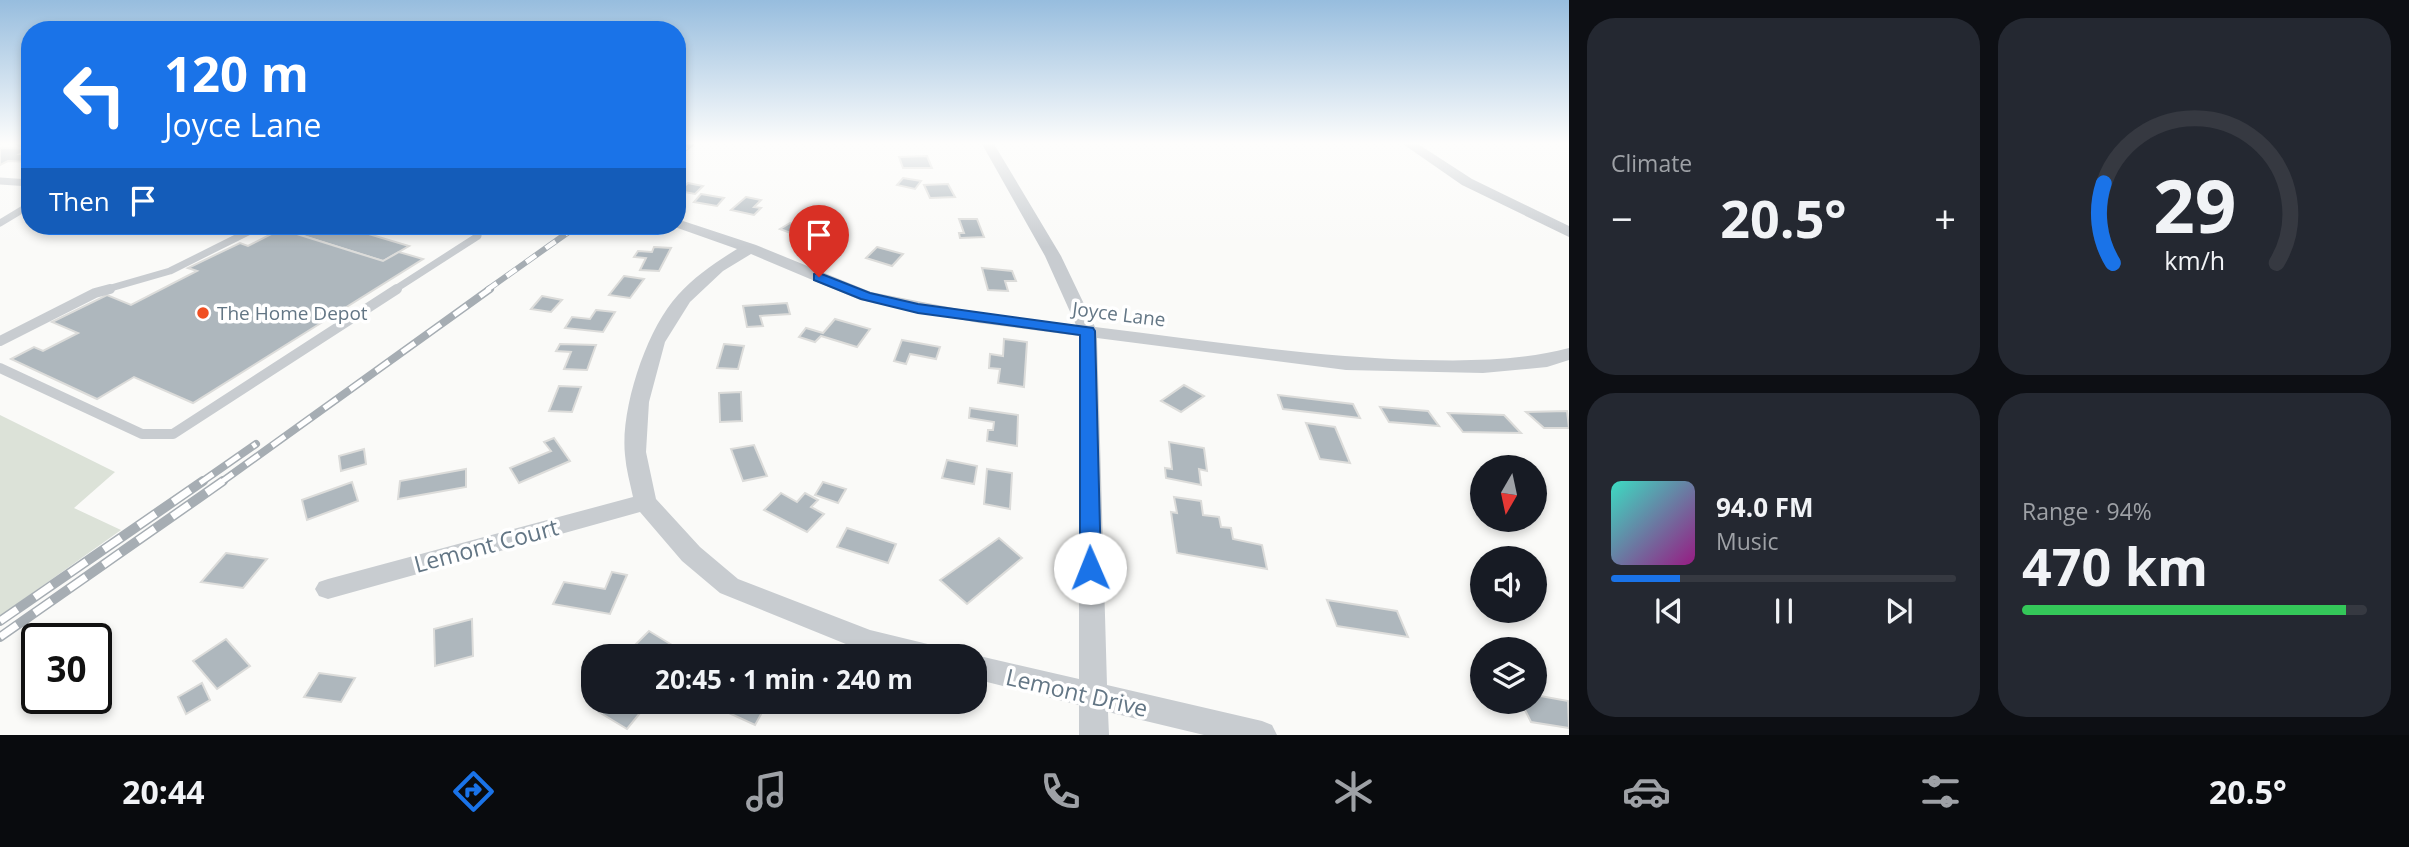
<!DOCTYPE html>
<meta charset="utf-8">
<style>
body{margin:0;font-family:"Open Sans",sans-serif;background:#242831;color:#f1f3f6;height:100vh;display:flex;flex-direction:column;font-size:26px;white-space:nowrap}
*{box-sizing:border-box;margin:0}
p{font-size:23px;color:#9ea1a6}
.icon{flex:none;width:38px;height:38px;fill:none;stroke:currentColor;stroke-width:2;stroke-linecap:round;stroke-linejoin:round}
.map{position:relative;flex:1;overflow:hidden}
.panel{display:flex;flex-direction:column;gap:18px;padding:18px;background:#0d0f14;width:840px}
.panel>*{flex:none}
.banner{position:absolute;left:21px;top:21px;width:665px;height:214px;border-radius:28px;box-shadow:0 4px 10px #0003;background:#1a73e8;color:#fff;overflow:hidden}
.needle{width:46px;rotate:189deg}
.controls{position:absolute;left:1470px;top:455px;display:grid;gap:14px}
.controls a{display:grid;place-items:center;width:77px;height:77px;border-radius:50%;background:#171b24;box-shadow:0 4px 10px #0003;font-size:35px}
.speed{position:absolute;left:21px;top:623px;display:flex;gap:14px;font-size:35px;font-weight:700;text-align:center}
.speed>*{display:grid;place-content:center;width:91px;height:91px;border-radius:50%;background:#171b24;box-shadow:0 4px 10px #0003;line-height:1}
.speed .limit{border:4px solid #111;border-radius:10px;background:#fff;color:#111}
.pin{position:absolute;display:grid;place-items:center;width:60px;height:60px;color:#fff;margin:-72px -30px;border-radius:50% 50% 50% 0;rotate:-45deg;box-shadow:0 0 7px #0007}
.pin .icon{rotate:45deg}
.me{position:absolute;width:77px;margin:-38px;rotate:359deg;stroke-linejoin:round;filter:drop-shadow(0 0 5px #0008)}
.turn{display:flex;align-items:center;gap:24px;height:147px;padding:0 28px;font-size:32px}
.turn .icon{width:91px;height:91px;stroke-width:2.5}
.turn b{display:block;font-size:49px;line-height:60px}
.then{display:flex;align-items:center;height:66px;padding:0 28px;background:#0003;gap:14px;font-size:26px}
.big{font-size:52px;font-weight:700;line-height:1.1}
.panel .tile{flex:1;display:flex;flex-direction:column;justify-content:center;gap:10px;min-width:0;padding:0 24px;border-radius:28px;background:#242831}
.panel .dial{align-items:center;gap:0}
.dial svg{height:182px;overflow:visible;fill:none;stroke:#363941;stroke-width:7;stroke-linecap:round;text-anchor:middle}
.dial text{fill:#f1f3f6;stroke:none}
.song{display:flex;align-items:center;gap:21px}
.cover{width:84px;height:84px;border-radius:10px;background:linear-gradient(135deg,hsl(170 70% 55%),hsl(310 70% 35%))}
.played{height:7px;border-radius:4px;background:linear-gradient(90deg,#1a73e8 20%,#363941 20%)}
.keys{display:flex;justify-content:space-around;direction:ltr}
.heat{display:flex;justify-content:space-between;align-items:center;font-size:38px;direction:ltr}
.charge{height:10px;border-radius:5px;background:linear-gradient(90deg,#34c759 94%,#363941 0)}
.panel .tiles{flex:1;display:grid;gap:18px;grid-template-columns:repeat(2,1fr)}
.trip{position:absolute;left:581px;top:644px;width:406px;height:70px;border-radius:28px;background:#171b24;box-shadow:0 4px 10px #0003;font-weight:700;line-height:70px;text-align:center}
.menu{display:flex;height:112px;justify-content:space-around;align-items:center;background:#090b0e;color:#9ea1a6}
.menu .icon{width:49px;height:49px}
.menu .selected{color:#1a73e8}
.menu b{font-size:32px;color:#f1f3f6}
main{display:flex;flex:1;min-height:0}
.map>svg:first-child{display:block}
.green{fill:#dce2d8}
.building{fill:#aeb7bd;stroke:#dcdcda;stroke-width:2}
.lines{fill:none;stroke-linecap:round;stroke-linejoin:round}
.lane-far1{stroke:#c8ccd0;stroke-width:7}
.lane{stroke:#c8ccd0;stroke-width:10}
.street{fill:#c8ccd0;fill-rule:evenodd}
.rail-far2-casing{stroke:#a6adb3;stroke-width:6}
.rail-far1-casing{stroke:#a6adb3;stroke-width:8}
.rail-casing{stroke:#a6adb3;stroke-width:10}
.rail-far2{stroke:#fff;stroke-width:4.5;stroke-dasharray:12;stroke-linecap:butt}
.rail-far1{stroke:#fff;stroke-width:5;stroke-dasharray:16;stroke-linecap:butt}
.rail{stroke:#fff;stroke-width:7;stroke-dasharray:21;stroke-linecap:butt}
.route{fill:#1a73e8;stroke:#114b97;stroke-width:2}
.poi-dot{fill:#f04f22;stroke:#fff;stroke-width:2.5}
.labels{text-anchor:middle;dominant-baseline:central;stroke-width:7;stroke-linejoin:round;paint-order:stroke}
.poi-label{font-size:19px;fill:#637685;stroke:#fff;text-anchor:start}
.street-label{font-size:19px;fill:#637685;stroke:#fff}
.near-street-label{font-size:23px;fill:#637685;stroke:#fff}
</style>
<main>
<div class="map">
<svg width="1569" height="735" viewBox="0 0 1569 735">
<rect width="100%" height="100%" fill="#fafaf8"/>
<!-- green -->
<path class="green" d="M 0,415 L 115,472 L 74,508 L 121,530 L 0,616 Z"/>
<!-- building -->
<g class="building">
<path d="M 0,148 L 29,149 L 20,154 L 30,154 L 30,162 L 8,161 L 0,165 Z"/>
<path d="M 927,156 L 932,168 L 903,168 L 899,157 Z"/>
<path d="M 903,178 L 921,181 L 915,189 L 897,185 Z"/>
<path d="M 688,183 L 703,186 L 695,194 L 679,191 Z"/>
<path d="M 948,184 L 955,197 L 930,198 L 924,185 Z"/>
<path d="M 701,194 L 724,198 L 717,206 L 694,202 Z"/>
<path d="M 746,197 L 761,200 L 754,207 L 761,208 L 754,215 L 731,210 Z"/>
<path d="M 959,219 L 977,219 L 984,237 L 960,238 L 959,233 L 964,233 Z"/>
<path d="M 818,222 L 830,226 L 809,240 L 780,229 L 790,223 L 807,229 Z"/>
<path d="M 287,226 L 342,226 L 409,246 L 383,261 L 281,229 Z"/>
<path d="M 281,229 L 383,261 L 399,252 L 423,259 L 193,403 L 134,377 L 97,399 L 11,359 L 34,347 L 43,351 L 78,333 L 52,322 L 107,295 L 131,305 L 197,271 L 188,268 L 240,243 L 248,246 Z"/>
<path d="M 654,247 L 671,248 L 659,271 L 640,270 L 646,258 L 634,257 L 638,251 L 652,252 Z"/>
<path d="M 877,247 L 903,254 L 892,266 L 866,258 Z"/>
<path d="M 982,268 L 1012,271 L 1016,281 L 1005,281 L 1008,291 L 988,290 Z"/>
<path d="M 624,276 L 644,279 L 630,298 L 609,295 Z"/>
<path d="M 542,296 L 562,300 L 551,312 L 531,309 Z"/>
<path d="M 787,303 L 790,314 L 760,316 L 763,326 L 747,327 L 743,306 Z"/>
<path d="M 596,310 L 615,312 L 603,332 L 565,328 L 572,317 L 590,319 Z"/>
<path d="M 835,319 L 870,329 L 857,347 L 821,336 L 815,342 L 799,337 L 806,328 L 823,333 Z"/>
<path d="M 1004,339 L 1027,342 L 1024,387 L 998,383 L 1000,369 L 989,368 L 990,354 L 1003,356 Z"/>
<path d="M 902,340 L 940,347 L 936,359 L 910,354 L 906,364 L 894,361 Z"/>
<path d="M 560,344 L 596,345 L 587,370 L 564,369 L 571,352 L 556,351 Z"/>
<path d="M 724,344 L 744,346 L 738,369 L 717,368 Z"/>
<path d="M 1184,385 L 1204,396 L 1181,412 L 1161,401 Z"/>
<path d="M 559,386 L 581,387 L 572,412 L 549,411 Z"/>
<path d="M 741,392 L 742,421 L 720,422 L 719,393 Z"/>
<path d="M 1278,395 L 1353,404 L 1360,418 L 1283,409 Z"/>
<path d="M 1380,407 L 1428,411 L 1439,426 L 1389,422 Z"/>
<path d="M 970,408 L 1018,415 L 1017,446 L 987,441 L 988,430 L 993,430 L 994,422 L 969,418 Z"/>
<path d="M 1567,411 L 1569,428 L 1544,428 L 1526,412 Z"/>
<path d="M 1448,413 L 1504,415 L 1521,433 L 1463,432 Z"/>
<path d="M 1306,423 L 1335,427 L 1350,463 L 1320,459 Z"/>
<path d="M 554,438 L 570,461 L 519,483 L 510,468 L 551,451 L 544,442 Z"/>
<path d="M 1169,442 L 1204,448 L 1207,471 L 1199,469 L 1201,485 L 1166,478 L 1165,468 L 1172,469 Z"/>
<path d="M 754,445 L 767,476 L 743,481 L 731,449 Z"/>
<path d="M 364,449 L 366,464 L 341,471 L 339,456 Z"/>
<path d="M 947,460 L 977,466 L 974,484 L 942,478 Z"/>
<path d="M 466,469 L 466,487 L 398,499 L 400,481 Z"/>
<path d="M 987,469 L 1012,473 L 1010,509 L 984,504 Z"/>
<path d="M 352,482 L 358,501 L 307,520 L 302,500 Z"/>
<path d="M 823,482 L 846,489 L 838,503 L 815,495 Z"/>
<path d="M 781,493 L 797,502 L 805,493 L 818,500 L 811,507 L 824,514 L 807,532 L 764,510 Z"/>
<path d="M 1174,497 L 1201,501 L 1203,515 L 1219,517 L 1221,527 L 1231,528 L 1233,539 L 1262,545 L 1267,569 L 1177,553 L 1171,512 L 1177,513 Z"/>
<path d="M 847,528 L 896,544 L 888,563 L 837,547 Z"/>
<path d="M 999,538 L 1022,558 L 967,604 L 940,580 Z"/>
<path d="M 226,553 L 267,559 L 243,588 L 201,582 Z"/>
<path d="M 612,572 L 627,575 L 610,614 L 553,604 L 564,582 L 605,589 Z"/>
<path d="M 1327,600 L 1397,611 L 1408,637 L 1337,626 Z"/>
<path d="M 472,619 L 473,656 L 435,666 L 434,629 Z"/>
<path d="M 649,631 L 690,656 L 635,656 L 628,652 Z"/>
<path d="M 226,639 L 250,666 L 217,689 L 193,661 Z"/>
<path d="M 319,673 L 355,678 L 341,702 L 304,697 Z"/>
<path d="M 202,683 L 210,700 L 186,714 L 178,697 Z"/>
<path d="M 1535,695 L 1568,701 L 1569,728 L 1531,722 L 1521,702 L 1535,702 Z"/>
<path d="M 608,702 L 649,702 L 627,729 L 599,712 Z"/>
<path d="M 705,702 L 768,702 L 755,725 Z"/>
</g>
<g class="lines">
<!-- lane-far1 -->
<g class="lane-far1">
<path d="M 21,144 L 30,144"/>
<path d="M 0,181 L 30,183"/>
<path d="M 0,223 L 30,205"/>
<path d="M 104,290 L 170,271 L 260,226"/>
<path d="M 394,290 L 478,236 L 479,226"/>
</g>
<!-- lane -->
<g class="lane">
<path d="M 0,341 L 95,293 L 110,289"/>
<path d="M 0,368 L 142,434 L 173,434 L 397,289"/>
</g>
<!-- street -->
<g class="street">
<path d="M 982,144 L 994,144 L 1061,256 L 1095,327 C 1203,340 1311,357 1420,360 C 1471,361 1520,361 1569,348 L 1569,360 L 1547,367 L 1483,373 L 1346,370 L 1097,338 L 1107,685 L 1262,721 L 1272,725 L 1277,735 L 1204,735 L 1108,712 L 1109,735 L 1079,735 L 1079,705 L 975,679 L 975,656 L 971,656 L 975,655 L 1079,679 L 1079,336 L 979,323 L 860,300 L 751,254 L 723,271 L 690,302 L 665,342 L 649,402 L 646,452 L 656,499 L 700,547 L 738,579 L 870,630 L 940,647 L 944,656 L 882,656 L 868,653 L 720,593 L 682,561 L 640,512 L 328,599 L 319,596 L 315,589 L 319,582 L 328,579 L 633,497 C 630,483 626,469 625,455 C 620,409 647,328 678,295 C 695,276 716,262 737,249 L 672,226 L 677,226 L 677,219 L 756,245 L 871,292 L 979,313 L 1076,325 L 1045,256 Z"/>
<path d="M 1403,144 L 1418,144 L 1472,179 L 1569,226 L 1569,237 L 1462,185 Z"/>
</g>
<defs>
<g id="rail-far2">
<path d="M 677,154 L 691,144"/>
<path d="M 487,290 L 577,226"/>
</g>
<g id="rail-far1">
<path d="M 200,483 L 256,444"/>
<path d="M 220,483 L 490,289"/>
</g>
<g id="rail">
<path d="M 0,621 L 203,481"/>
<path d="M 0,637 L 223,481"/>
</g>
</defs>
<!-- rail-far2 casing -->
<use href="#rail-far2" class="rail-far2-casing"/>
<!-- rail-far1 casing -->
<use href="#rail-far1" class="rail-far1-casing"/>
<!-- rail casing -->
<use href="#rail" class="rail-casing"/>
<!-- rail-far2 -->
<use href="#rail-far2" class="rail-far2"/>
<!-- rail-far1 -->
<use href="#rail-far1" class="rail-far1"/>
<!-- rail -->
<use href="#rail" class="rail"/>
</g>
<!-- sky -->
<linearGradient id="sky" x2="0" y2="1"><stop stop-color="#97bdde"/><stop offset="0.58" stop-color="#fdfdfc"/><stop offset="1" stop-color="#fdfdfc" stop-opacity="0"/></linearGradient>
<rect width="1569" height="247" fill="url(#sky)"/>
<!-- route -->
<path class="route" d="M 819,273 L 870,293 L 918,304 L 1093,328 L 1095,331 L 1101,568 L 1098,574 L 1090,577 L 1083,574 L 1080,568 L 1080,335 L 918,313 L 861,299 L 814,280 L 814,274 Z"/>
<!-- markers -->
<circle class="poi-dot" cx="203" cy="313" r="7"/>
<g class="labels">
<!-- poi labels -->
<g class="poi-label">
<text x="217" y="313">The Home Depot</text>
</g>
<!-- street labels -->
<g class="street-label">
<text transform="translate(1119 314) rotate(7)">Joyce Lane</text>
</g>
<!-- near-street labels -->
<g class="near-street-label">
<text transform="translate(486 545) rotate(-15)">Lemont Court</text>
<text transform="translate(1077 692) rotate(13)">Lemont Drive</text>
</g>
</g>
</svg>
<div class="controls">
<a><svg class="needle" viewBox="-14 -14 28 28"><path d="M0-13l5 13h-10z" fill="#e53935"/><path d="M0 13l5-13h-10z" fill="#9ea1a6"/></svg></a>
<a><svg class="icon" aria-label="sound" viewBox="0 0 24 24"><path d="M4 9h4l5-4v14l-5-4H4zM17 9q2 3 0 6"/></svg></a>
<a><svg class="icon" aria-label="layers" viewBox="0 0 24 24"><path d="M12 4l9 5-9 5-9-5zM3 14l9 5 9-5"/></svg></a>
</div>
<div class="speed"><div class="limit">30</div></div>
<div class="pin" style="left:819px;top:277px;background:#d93025"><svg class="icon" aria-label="arrive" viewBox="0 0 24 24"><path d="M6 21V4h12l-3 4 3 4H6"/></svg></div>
<svg class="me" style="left:1090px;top:568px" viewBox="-20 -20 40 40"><circle r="19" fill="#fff"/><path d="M0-13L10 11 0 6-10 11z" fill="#1a73e8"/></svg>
<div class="trip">20:45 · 1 min · 240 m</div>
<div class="banner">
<div class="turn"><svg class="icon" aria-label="left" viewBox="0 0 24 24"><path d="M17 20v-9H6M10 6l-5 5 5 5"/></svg><div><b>120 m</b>Joyce Lane</div></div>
<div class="then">Then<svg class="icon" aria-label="arrive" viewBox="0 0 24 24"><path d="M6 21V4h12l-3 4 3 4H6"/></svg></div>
</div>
</div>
<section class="panel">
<div class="tiles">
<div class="tile"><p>Climate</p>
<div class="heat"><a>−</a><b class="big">20.5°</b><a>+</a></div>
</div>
<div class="tile dial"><svg viewBox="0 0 100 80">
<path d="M14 69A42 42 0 1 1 86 69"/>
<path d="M14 69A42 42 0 0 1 10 34" stroke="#1a73e8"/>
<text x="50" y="56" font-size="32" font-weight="700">29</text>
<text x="50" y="72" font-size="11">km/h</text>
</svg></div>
<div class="tile">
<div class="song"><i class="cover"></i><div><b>94.0 FM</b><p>Music</p></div></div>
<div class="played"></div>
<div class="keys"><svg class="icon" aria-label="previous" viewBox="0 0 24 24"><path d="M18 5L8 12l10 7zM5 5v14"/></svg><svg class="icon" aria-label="pause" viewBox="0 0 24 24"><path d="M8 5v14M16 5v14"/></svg><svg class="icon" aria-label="next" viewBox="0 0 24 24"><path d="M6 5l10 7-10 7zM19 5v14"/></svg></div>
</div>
<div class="tile"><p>Range · 94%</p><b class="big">470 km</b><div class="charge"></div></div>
</div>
</section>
</main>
<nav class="menu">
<b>20:44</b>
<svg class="icon selected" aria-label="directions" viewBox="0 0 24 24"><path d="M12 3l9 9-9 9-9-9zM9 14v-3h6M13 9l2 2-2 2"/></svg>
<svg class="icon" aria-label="music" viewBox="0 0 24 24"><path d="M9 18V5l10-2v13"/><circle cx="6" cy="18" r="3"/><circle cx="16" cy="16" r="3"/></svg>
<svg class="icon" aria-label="phone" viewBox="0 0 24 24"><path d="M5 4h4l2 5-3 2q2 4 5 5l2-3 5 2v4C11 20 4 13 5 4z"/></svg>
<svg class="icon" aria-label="climate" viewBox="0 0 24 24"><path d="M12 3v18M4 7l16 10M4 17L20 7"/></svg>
<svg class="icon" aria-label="car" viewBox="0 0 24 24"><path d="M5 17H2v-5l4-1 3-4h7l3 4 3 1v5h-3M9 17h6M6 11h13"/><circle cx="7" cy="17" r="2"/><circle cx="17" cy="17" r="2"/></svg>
<svg class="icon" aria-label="filters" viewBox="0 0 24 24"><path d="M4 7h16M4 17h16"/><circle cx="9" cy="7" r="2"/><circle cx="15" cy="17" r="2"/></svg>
<b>20.5°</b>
</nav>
